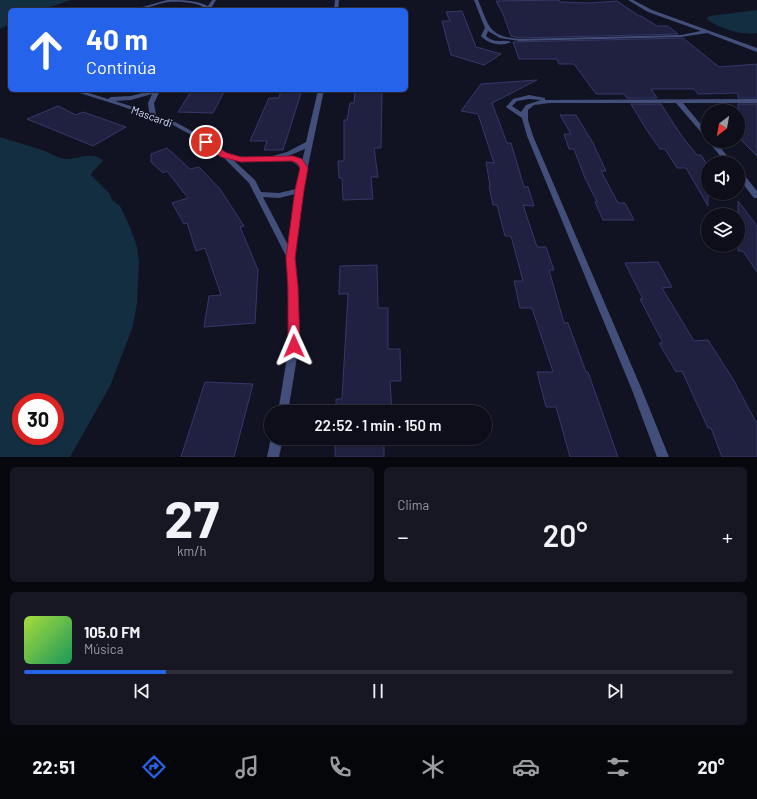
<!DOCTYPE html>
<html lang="es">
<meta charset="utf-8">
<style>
body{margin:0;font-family:Barlow,sans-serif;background:#161723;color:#f1f3f6;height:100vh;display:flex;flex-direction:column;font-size:15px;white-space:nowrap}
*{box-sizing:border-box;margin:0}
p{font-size:13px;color:#9a9ca2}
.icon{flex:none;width:22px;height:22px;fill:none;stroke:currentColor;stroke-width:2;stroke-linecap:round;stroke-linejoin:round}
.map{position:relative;height:457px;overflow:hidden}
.side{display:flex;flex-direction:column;gap:10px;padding:10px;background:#07080e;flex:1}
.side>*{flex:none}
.top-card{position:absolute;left:8px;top:8px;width:400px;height:84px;border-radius:6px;box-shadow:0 1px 3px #0004,0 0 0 1px #2d2e39;background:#2563eb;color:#fff;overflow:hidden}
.needle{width:26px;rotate:211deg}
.fabs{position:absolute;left:701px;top:104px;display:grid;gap:8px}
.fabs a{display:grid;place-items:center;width:44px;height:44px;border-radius:50%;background:#0d0e1a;box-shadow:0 1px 3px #0004,0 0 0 1px #2d2e39;font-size:20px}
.speed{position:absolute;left:12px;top:393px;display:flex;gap:8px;font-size:20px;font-weight:700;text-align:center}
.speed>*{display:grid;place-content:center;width:52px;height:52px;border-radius:50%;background:#0d0e1a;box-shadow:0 1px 3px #0004,0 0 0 1px #2d2e39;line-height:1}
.speed .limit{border:6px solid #d22;background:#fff;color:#111}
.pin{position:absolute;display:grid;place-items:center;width:34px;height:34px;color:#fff;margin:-17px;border:2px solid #fff;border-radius:50%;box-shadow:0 1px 4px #0007}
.me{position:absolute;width:44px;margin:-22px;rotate:359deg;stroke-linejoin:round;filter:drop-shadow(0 0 3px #0008)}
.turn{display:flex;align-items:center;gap:14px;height:84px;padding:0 12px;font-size:18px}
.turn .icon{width:52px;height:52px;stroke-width:2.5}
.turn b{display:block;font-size:28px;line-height:34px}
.big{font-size:30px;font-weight:600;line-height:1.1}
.side .tile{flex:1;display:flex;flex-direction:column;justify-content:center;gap:6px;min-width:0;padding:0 14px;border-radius:6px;background:#161723}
.side .dial{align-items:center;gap:0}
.dial b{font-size:52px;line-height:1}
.song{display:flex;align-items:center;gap:12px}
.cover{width:48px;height:48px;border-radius:6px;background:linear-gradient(135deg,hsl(80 70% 55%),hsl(150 70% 35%))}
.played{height:4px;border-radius:2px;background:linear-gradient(90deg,#2563eb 20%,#2d2e39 20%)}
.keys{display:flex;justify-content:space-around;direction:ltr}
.heat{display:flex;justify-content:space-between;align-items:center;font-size:22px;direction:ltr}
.side .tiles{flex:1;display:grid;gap:10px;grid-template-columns:1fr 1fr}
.tile:last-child{grid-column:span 2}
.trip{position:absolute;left:264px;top:405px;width:228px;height:40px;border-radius:20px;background:#0d0e1a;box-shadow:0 1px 3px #0004,0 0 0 1px #2d2e39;font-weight:600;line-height:40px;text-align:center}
.tabs{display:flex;height:64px;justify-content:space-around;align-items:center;background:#05060a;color:#9a9ca2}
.tabs .icon{width:28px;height:28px}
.tabs .selected{color:#2563eb}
.tabs b{font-size:18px;color:#f1f3f6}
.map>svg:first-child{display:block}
.water{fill:#132e40;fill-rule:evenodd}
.building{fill:#202141;stroke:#353869}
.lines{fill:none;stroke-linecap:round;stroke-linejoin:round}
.minor{fill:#424f7b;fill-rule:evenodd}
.route{fill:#e11d48;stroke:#92132f}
.labels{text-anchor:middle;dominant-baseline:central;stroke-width:4;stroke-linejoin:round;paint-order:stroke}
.far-street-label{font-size:11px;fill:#d8dcfa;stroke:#111322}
</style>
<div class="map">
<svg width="757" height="457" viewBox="0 0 757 457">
<rect width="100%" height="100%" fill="#111322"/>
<!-- water -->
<g class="water">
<path d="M 0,0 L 71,0 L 41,10 L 10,10 L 10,24 L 0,29 Z"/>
<path d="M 757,10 L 757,33 C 743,36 717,28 706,18 L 710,16 Z"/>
<path d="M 0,137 C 15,142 30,146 45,151 C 51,154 58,158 65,159 C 77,160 93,150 103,161 L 93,171 L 91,175 L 110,194 L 112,200 L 120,206 L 130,227 L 137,247 L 139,261 L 137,304 L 132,329 L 110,386 L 70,457 L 0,457 ZM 21,402 L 55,402 L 55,436 L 21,436 Z"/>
</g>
<!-- building -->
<g class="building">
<path d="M 559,0 L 560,2 L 590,3 L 617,1 L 639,16 L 641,16 L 657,26 L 668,26 L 678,34 L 519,38 L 511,36 L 503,14 L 496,1 Z"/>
<path d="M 462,11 L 476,47 L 501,54 L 484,65 L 451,55 L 442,21 L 450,21 L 446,12 Z"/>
<path d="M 683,38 L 719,67 L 757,64 L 757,98 L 738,98 L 738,93 L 698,94 L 694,89 L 651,89 L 657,98 L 627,98 L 624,94 L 596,94 L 574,64 L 559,64 L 557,59 L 519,59 L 513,42 Z"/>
<path d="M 537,80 L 492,103 L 507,143 L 511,143 L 524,187 L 528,187 L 534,206 L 523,205 L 537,247 L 546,247 L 554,270 L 549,270 L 564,323 L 568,323 L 586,372 L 588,372 L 618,457 L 570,457 L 556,407 L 546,407 L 537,372 L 553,372 L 532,308 L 520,308 L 514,281 L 523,281 L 511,236 L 505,236 L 497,205 L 493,205 L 489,186 L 490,186 L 486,162 L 494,163 L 478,114 L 461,111 L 481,84 Z"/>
<path d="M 192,90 L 225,90 L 213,113 L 178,112 Z"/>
<path d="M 281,90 L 302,90 L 283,150 L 264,150 L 267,141 L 250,141 L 269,98 L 279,98 Z"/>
<path d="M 355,90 L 382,90 L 381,148 L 374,148 L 378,177 L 371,177 L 373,199 L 343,200 L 342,178 L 339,178 L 338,161 L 344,161 L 344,120 L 347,120 L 350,103 L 354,103 Z"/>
<path d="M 631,104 L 661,104 L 681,135 L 697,155 L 701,155 L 708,166 L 708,206 L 686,168 L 677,168 L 665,149 L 660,149 L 646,129 Z"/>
<path d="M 738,104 L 757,104 L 757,156 L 738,137 Z"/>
<path d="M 58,106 L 76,115 L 83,112 L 126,127 L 93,146 L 27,119 Z"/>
<path d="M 560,115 L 576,115 L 593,143 L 606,171 L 601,171 L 618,203 L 625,203 L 634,220 L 603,220 L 595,202 L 597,202 L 585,178 L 574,149 L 569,149 L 564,134 L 571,134 Z"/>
<path d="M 167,148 L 190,169 L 199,167 L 220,189 L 244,226 L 240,227 L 258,270 L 255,323 L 204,327 L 209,296 L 221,295 L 205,248 L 196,251 L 187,223 L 184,224 L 172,203 L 188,198 L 167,171 L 163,173 L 151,162 L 151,154 Z"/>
<path d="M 738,201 L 757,226 L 757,272 L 743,251 L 738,251 Z"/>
<path d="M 658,262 L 672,287 L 662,288 L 694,341 L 708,340 L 733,379 L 757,424 L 757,457 L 722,457 L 711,428 L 708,428 L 682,371 L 676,372 L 659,343 L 663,343 L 640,299 L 643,299 L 625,263 Z"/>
<path d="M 377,265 L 378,308 L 388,308 L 388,349 L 400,349 L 401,381 L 390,381 L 392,412 L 336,412 L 336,399 L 342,399 L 348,294 L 339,294 L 340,266 Z"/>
<path d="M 205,382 L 253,384 L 234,457 L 181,457 Z"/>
<path d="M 335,438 L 394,438 L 394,439 L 384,440 L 384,457 L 335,457 Z"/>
</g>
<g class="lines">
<!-- minor -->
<g class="minor">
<path d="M 167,0 C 181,0 196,0 208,6 L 212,0 L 216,0 L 210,10 L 206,10 C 202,2 177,1 168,2 C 156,4 145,10 132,10 Z"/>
<path d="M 335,0 L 339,0 L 338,10 L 334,10 Z"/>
<path d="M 474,0 L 478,0 C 489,26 488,36 519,39 L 681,35 L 701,31 L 648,12 L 628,0 L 633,0 L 652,10 L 757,48 L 757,52 L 707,33 L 681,37 L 519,41 L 500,38 L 488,31 L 486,36 C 496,45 503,38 511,42 C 502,47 488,44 481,36 L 485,28 Z"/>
<path d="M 70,90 L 79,90 L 108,99 L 111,97 L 131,96 L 154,90 L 159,90 L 160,91 L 154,103 L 156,115 L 177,123 L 199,135 L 226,153 L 237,156 L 259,158 L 269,157 L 287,152 L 306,142 L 318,90 L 324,90 L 303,190 L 295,258 L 299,345 L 288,412 L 278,412 L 289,345 L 287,258 L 249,183 L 222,156 L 195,137 L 173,125 L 121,106 ZM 152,94 L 148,103 L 149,112 L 115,101 L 131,100 ZM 305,149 L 302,161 L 297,158 L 288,156 ZM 232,159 C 241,161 250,162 260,162 C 274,161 290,155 300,168 L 296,189 L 279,193 L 261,192 L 255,180 ZM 295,194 L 288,245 L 263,197 L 279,198 Z"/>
<path d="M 529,95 L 545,98 L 545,100 L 757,99 L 757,103 L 683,103 L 708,133 L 708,139 L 706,138 L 676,103 L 550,103 L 534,105 L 528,110 L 528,120 L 533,136 L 642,390 L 669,457 L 657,457 L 632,390 L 527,136 L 522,118 L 506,107 L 513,99 ZM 529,99 L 541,100 L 526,105 L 521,112 L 512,106 L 517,101 Z"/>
<path d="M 708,141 L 715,141 L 733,163 L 726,163 Z"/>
<path d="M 738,171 L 741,171 L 757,191 L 757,198 L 754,198 L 738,178 Z"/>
<path d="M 271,438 L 283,438 L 279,457 L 267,457 Z"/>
</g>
</g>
<!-- route -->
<path class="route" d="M 206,140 L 227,153 L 241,157 L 293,156 L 302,159 L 308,168 L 304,190 L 295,258 L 298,287 L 300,346 L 298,349 L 294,350 L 290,349 L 288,346 L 288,287 L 286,258 L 295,190 L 300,168 L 297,163 L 292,161 L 241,162 L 221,157 L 203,144 L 202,142 Z"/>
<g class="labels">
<!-- far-street labels -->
<g class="far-street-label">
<text transform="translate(152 116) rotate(20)">Mascardi</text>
</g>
</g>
</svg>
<div class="fabs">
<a><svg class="needle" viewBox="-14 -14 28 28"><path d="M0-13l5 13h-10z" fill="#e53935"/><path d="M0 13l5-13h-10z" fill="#9a9ca2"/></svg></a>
<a><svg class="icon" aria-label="sound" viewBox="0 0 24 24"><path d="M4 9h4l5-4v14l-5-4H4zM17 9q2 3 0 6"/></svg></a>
<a><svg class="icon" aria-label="layers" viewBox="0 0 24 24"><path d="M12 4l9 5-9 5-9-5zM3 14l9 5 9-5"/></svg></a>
</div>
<div class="speed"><div class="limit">30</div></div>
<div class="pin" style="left:206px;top:142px;background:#d93025"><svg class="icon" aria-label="arrive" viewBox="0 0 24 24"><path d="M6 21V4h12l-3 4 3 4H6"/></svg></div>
<svg class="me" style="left:294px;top:346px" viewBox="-20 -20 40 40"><path d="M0-17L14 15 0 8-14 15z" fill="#e11d48" stroke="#fff" stroke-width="4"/></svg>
<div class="trip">22:52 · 1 min · 150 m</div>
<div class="top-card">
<div class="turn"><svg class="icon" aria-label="ahead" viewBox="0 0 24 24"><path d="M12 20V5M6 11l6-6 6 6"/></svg><div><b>40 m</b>Continúa</div></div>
</div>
</div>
<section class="side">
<div class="tiles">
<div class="tile dial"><b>27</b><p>km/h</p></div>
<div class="tile"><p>Clima</p>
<div class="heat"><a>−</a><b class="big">20°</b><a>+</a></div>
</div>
<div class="tile">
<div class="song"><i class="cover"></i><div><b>105.0 FM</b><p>Música</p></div></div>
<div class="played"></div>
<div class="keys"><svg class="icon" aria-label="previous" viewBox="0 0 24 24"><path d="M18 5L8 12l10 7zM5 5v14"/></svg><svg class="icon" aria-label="pause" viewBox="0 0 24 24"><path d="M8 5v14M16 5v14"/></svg><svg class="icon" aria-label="next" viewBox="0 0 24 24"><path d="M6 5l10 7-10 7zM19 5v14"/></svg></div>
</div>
</div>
</section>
<nav class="tabs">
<b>22:51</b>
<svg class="icon selected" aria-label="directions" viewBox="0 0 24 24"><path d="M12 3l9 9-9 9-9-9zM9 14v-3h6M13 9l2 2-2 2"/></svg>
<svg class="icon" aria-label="music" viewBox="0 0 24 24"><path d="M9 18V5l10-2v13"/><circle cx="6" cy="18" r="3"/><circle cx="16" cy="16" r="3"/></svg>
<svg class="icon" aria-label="phone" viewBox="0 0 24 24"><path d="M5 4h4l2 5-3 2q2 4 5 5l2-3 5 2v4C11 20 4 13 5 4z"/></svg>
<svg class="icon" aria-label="climate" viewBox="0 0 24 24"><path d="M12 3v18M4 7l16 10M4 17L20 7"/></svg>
<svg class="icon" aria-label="car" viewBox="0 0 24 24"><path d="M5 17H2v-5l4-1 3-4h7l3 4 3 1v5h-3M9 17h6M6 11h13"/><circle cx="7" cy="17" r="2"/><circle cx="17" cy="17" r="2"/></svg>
<svg class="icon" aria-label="filters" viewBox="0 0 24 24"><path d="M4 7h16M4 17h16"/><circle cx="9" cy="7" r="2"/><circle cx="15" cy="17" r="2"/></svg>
<b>20°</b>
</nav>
